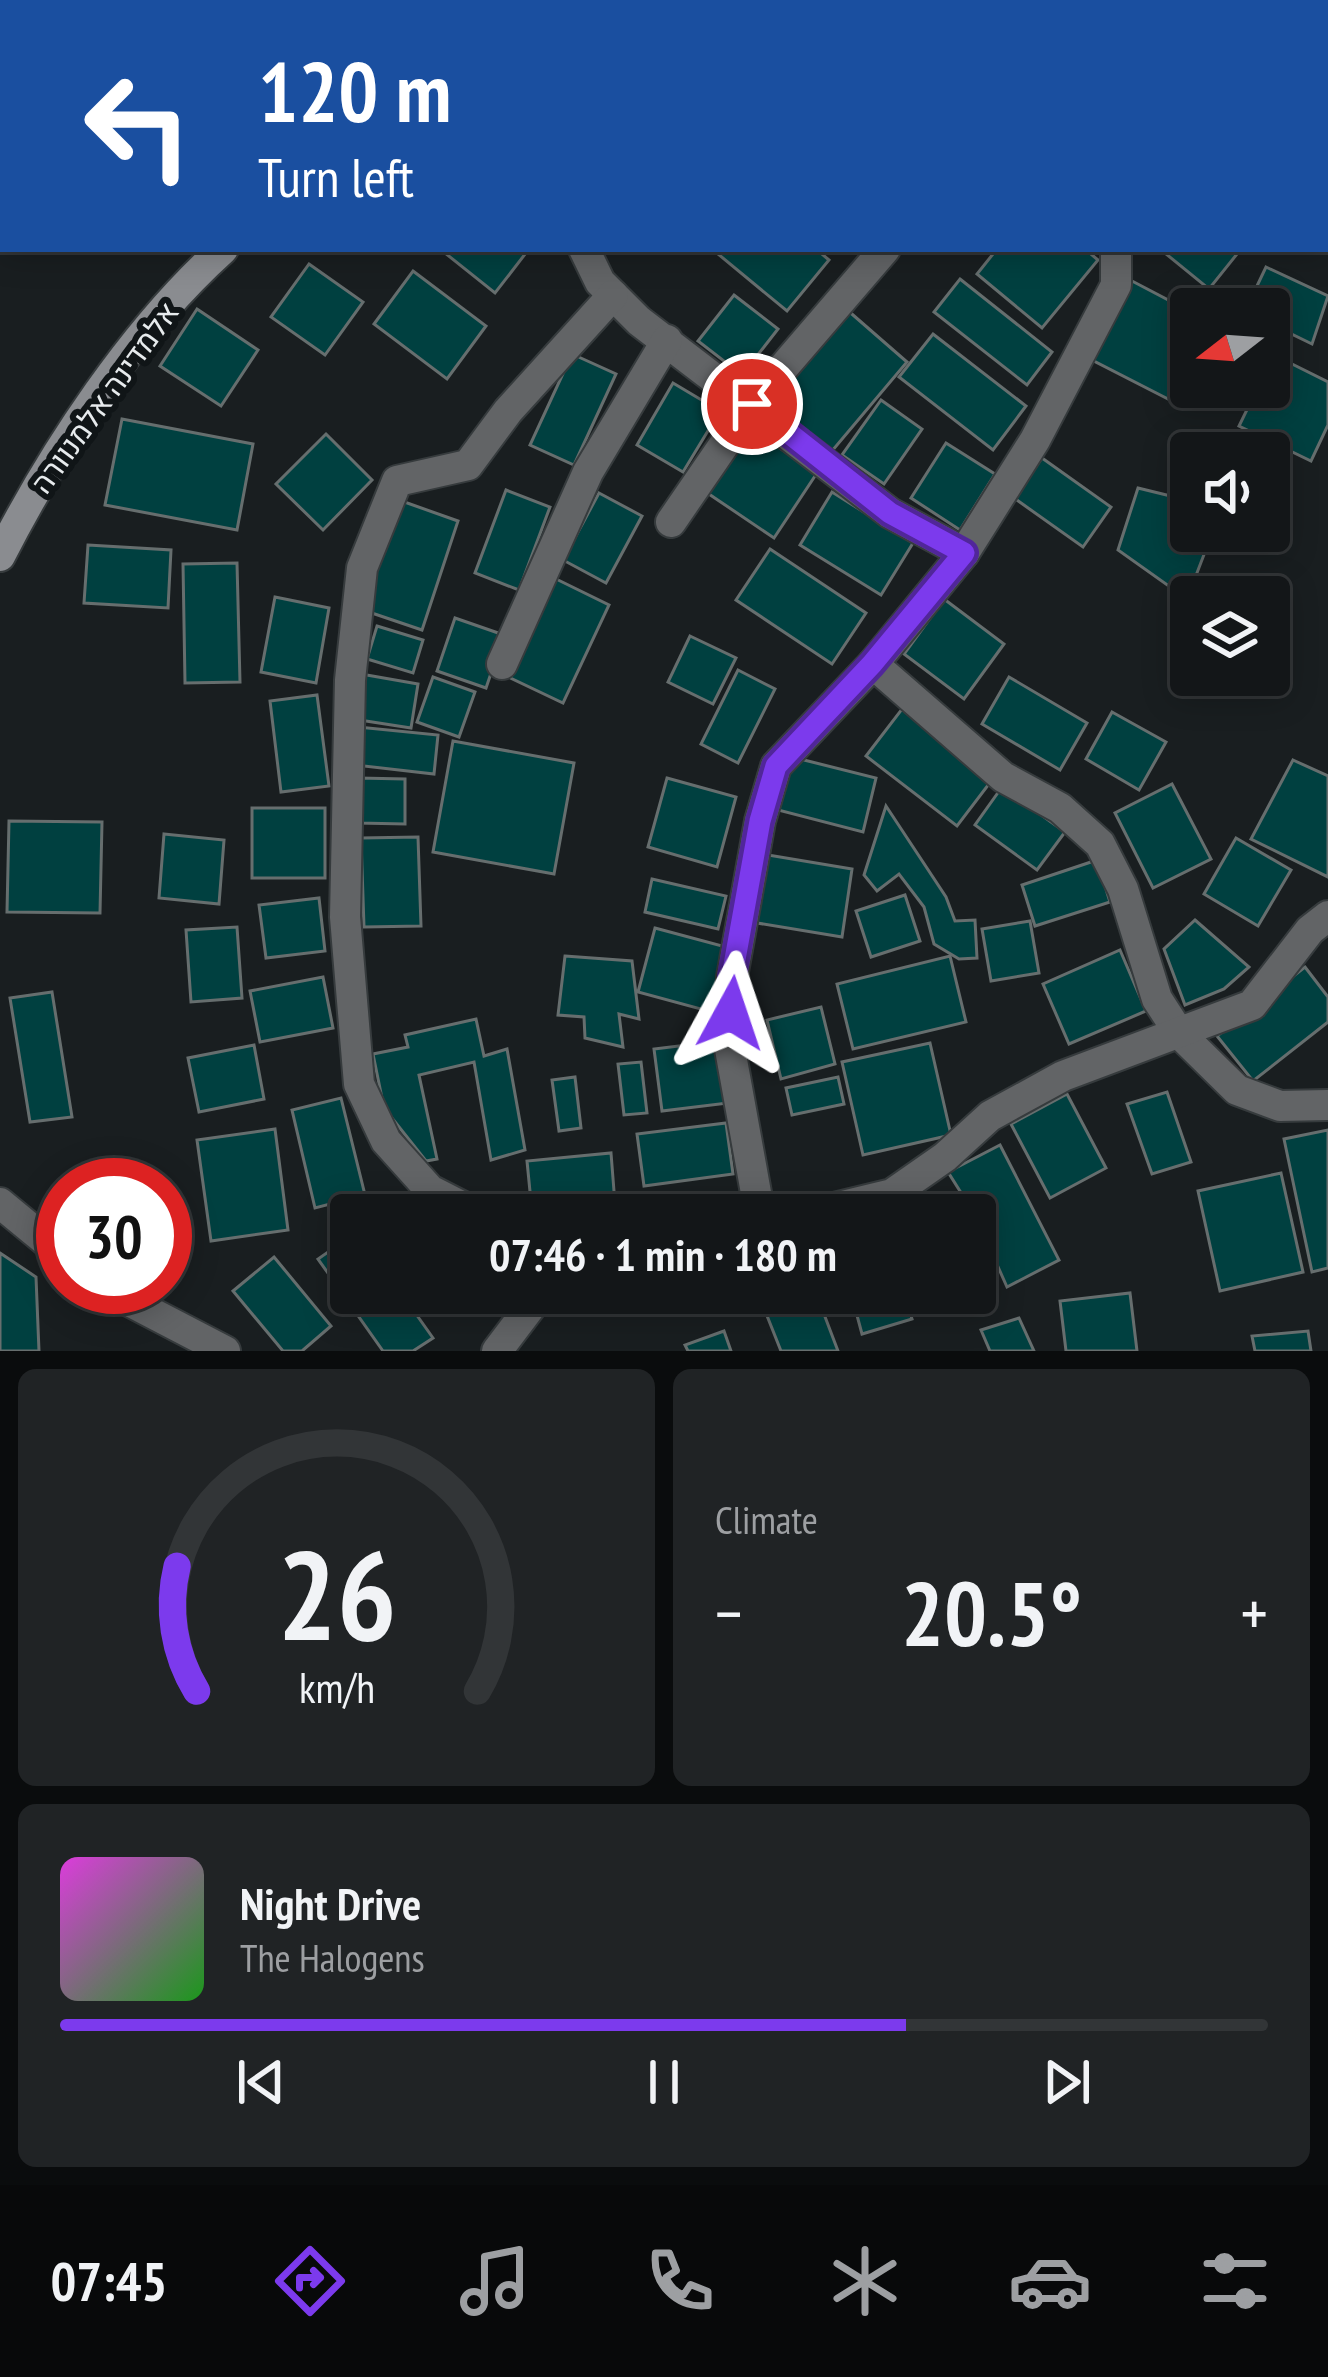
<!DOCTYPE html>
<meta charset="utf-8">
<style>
body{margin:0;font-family:"PT Sans Narrow",Heebo,sans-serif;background:#202325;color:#f1f3f6;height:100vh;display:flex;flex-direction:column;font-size:45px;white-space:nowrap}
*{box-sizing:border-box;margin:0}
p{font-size:39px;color:#9d9fa2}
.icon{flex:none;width:66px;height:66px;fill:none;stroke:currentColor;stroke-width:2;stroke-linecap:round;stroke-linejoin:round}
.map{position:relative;height:1351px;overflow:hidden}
.details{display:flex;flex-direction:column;gap:18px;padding:18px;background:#0a0c0d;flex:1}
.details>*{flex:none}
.hud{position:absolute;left:0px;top:0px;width:1329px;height:252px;box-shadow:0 6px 30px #0003,0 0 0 3px #323537;background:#1a4fa0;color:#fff;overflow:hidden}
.needle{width:78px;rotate:253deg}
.controls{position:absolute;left:1170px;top:288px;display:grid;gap:24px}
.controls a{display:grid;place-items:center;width:120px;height:120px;border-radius:12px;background:#131618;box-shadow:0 6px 30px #0003,0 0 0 3px #323537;font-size:60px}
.speed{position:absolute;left:36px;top:1158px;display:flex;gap:24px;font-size:60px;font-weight:700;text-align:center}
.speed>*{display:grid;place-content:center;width:156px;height:156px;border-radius:50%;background:#131618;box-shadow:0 6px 30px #0003,0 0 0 3px #323537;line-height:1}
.speed .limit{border:18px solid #d22;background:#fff;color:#111}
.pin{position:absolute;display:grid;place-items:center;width:102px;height:102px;color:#fff;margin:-51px;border:6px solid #fff;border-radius:50%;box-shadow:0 3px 12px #0007}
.me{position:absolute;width:132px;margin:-66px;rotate:5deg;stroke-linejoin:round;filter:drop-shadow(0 0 9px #0008)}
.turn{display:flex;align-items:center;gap:42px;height:252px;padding:0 60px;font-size:54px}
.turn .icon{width:156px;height:156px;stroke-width:2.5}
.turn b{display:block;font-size:84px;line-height:102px}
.big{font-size:90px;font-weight:700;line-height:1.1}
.details .card{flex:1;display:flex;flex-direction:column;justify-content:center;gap:18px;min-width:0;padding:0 42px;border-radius:18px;background:#202325}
.details .dial{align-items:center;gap:0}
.dial svg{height:312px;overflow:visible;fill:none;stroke:#323537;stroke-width:7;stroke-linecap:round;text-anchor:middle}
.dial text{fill:#f1f3f6;stroke:none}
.song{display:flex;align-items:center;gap:36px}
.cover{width:144px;height:144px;border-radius:18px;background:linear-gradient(135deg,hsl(300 70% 55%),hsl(120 70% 35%))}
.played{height:12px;border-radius:6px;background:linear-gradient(90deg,#7c3aed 70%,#323537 70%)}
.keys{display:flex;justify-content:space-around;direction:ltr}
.heat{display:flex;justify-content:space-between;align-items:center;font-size:66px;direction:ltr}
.details .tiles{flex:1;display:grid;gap:18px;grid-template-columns:1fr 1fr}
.card:last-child{grid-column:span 2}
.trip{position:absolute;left:330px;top:1194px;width:666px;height:120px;border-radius:12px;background:#131618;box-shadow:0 6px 30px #0003,0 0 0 3px #323537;font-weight:700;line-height:120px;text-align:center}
.menu{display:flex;height:192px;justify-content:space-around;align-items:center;background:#08090a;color:#9d9fa2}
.menu .icon{width:84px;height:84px}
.menu .active{color:#7c3aed}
.menu b{font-size:54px;color:#f1f3f6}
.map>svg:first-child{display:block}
.building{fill:#004040;stroke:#666e6e;stroke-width:3}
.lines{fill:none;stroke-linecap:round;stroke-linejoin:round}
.street-casing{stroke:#363b3d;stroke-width:34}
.secondary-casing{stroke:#363b3d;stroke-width:34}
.street{stroke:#626466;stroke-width:30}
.secondary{stroke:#8a8c90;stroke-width:30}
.route-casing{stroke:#51269a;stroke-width:30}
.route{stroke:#7c3aed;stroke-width:21}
.labels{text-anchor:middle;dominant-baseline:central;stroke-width:12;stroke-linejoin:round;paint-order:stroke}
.street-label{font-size:30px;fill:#e7ebed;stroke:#101517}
</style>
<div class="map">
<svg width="1328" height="1351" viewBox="0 0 1328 1351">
<rect width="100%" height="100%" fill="#191e20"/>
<!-- building -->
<g class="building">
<path d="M 440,249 L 529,249 L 495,293 Z"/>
<path d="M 712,249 L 816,249 L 829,260 L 787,311 Z"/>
<path d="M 997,249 L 1085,249 L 1098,260 L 1042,328 L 977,274 Z"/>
<path d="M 1160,249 L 1241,249 L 1209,289 Z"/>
<path d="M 309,264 L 363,302 L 325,355 L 271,317 Z"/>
<path d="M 1266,267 L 1328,296 L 1312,344 L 1269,323 L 1269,309 L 1246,309 Z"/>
<path d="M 413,271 L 486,326 L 447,379 L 374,324 Z"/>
<path d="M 960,279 L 1052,352 L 1027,385 L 934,312 Z"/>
<path d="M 1132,281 L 1191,312 L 1191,363 L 1172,401 L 1092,360 Z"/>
<path d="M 734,295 L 778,329 L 742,375 L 698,341 Z"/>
<path d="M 845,308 L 907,362 L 832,451 L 768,402 Z"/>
<path d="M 197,309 L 258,350 L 221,406 L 160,366 Z"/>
<path d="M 933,334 L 1026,406 L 993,450 L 899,377 Z"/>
<path d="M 572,354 L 616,374 L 574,465 L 530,445 Z"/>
<path d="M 1274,355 L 1328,382 L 1328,425 L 1311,461 L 1239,426 L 1258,387 L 1269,387 Z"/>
<path d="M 673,383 L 720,411 L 683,472 L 637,445 Z"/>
<path d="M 881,400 L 922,429 L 884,484 L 842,455 Z"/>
<path d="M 122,419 L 253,444 L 237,530 L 105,505 Z"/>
<path d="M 744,424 L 817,473 L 774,538 L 700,488 Z"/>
<path d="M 326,434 L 372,480 L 323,530 L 276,484 Z"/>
<path d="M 946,443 L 995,474 L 960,530 L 911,498 Z"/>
<path d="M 1042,458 L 1111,507 L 1083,547 L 1014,498 Z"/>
<path d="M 1138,488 L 1191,501 L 1191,531 L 1213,531 L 1187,599 L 1118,550 Z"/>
<path d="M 506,490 L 550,507 L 519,590 L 475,573 Z"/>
<path d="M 832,492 L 913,543 L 881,595 L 800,545 Z"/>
<path d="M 599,493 L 642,516 L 606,583 L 563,560 Z"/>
<path d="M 396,499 L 458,521 L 422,630 L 360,609 Z"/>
<path d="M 88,545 L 171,550 L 168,608 L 84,603 Z"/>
<path d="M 770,549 L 866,613 L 832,664 L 736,600 Z"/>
<path d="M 237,563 L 240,682 L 185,683 L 183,564 Z"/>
<path d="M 550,576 L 609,605 L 563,703 L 504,675 Z"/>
<path d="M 275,597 L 329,608 L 316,683 L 261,672 Z"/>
<path d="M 944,599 L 1004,644 L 964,699 L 904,654 Z"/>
<path d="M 455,618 L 504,635 L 486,688 L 437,671 Z"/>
<path d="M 377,626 L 423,640 L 413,673 L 367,659 Z"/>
<path d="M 690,636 L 736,658 L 713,704 L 668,682 Z"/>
<path d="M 738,670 L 775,689 L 738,763 L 701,744 Z"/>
<path d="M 361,674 L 418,684 L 411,728 L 353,719 Z"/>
<path d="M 433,677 L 475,692 L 459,737 L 417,722 Z"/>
<path d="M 1009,677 L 1087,723 L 1060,770 L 982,724 Z"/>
<path d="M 317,695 L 329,786 L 281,792 L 270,701 Z"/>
<path d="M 902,709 L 992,780 L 957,826 L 866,756 Z"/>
<path d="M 1112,712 L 1166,742 L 1139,790 L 1086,759 Z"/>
<path d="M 358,727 L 438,735 L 434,774 L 355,765 Z"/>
<path d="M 453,741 L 574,763 L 554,874 L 433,852 Z"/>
<path d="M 792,757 L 876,778 L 863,832 L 778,810 Z"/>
<path d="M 1293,760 L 1328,776 L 1328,877 L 1251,839 Z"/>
<path d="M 358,778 L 405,779 L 405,824 L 358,823 Z"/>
<path d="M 667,778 L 736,797 L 717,867 L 648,847 Z"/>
<path d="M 1172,784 L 1211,859 L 1153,888 L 1115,813 Z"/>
<path d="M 1002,787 L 1065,832 L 1037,870 L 975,825 Z"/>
<path d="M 886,806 L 946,897 L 955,921 L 975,920 L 977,958 L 959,959 L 934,944 L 924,907 L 899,874 L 877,891 L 864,875 Z"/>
<rect x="252" y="808" width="73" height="70"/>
<path d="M 9,821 L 102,822 L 100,913 L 7,912 Z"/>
<path d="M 164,834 L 224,840 L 219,904 L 159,898 Z"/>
<path d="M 418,837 L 421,926 L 364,927 L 361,838 Z"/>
<path d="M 1236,838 L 1291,870 L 1258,926 L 1204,894 Z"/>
<path d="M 762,854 L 852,869 L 842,937 L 751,922 Z"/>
<path d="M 1097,860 L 1110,902 L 1035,926 L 1022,885 Z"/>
<path d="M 652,879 L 726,896 L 718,929 L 645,912 Z"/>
<path d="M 905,895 L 920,941 L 871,957 L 856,911 Z"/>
<path d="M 319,898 L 325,951 L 266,958 L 259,905 Z"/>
<path d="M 1195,920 L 1249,967 L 1224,989 L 1185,1005 L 1164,949 Z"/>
<path d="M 1030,921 L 1039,973 L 991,981 L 982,929 Z"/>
<path d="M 237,927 L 242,998 L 191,1002 L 186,930 Z"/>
<path d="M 655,928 L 726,947 L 708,1011 L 638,992 Z"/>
<path d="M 1120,950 L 1146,1011 L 1069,1044 L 1043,984 Z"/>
<path d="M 565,956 L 632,961 L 639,1019 L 619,1014 L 623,1047 L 585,1038 L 584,1017 L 558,1015 Z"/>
<path d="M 950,956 L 966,1022 L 853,1049 L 837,984 Z"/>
<path d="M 1305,967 L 1328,997 L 1328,1022 L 1253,1081 L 1217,1036 Z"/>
<path d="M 323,977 L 333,1028 L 260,1042 L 250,991 Z"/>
<path d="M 52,992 L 72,1117 L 30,1122 L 10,998 Z"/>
<path d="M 821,1007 L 835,1064 L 781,1079 L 767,1020 Z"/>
<path d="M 476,1019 L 484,1056 L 507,1049 L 525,1150 L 491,1160 L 474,1062 L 419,1075 L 437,1159 L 426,1161 L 384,1108 L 373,1054 L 408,1047 L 405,1035 Z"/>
<path d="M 720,1041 L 728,1103 L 662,1111 L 654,1049 Z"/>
<path d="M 930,1043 L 951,1135 L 863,1155 L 842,1062 Z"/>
<path d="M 254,1045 L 264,1099 L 199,1112 L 188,1058 Z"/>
<path d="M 641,1062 L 647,1113 L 624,1115 L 618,1064 Z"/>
<path d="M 575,1077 L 581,1128 L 559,1131 L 552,1080 Z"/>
<path d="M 838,1077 L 844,1104 L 792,1115 L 786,1088 Z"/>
<path d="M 1167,1092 L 1191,1162 L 1152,1174 L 1127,1104 Z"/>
<path d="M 1067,1094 L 1106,1168 L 1050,1198 L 1011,1124 Z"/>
<path d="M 341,1098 L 365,1195 L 315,1208 L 292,1110 Z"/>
<path d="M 726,1123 L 733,1174 L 644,1186 L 637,1134 Z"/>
<path d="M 275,1129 L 288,1230 L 211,1241 L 197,1140 Z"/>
<path d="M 1328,1130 L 1328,1268 L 1312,1272 L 1284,1139 Z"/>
<path d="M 1000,1145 L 1059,1260 L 1007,1287 L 975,1215 L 948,1172 Z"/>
<path d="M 611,1153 L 615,1204 L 532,1212 L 527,1161 Z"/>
<path d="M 1281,1173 L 1303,1272 L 1220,1291 L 1198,1191 Z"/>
<path d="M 351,1236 L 351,1293 L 401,1293 L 433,1338 L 413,1351 L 383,1351 L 318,1259 Z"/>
<path d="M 0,1253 L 36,1277 L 39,1351 L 0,1351 Z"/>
<path d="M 274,1257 L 331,1326 L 302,1351 L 283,1351 L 233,1291 Z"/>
<path d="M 460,1293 L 512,1293 L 500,1315 Z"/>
<path d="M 676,1293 L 721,1293 L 723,1301 L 680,1311 Z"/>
<path d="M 758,1293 L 816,1293 L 838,1351 L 781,1351 Z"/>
<path d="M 851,1293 L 904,1293 L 912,1319 L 862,1334 Z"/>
<path d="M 1130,1293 L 1137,1351 L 1066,1351 L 1060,1301 Z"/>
<path d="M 1019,1318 L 1034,1351 L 990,1351 L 981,1330 Z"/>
<path d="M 724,1331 L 731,1351 L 688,1351 L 685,1345 Z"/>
<path d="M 1308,1331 L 1311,1351 L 1255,1351 L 1252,1336 Z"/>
</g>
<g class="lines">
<defs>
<g id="street">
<path d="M 442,0 L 444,3"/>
<path d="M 50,3 L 57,0"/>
<path d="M 1232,3 L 1234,0"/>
<path d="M 0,24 L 3,23"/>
<path d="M 584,249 L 600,282 L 639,321 L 890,513 L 964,553"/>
<path d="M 671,522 L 752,404 L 885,249"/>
<path d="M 502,664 L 588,472 L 667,340"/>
<path d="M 873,664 L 1003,777 L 1060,808 L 1100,844 L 1123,889 L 1157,999 L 1179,1033 L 1237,1090 L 1280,1106 L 1328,1105"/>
<path d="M 0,1203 L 63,1255"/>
<path d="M 479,1215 L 430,1190 L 386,1141 L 359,1084 L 345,917 L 350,680 L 362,568 L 397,481 L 468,465 L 508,411 L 613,295"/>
<path d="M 760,1215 L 730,1049 L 732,977 L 760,821 L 776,766 L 873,664 L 964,553 L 1035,440 L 1116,285 L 1116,249"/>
<path d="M 805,1215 L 892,1194 L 945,1157 L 990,1116 L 1063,1076 L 1252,1005 L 1310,930 L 1328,916"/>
<path d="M 102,1287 L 225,1351"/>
<path d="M 497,1351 L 541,1293"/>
</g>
<g id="secondary">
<path d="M 594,3 L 599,0"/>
<path d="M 0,556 C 54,450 134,329 223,249"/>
</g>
</defs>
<!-- street casing -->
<use href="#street" class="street-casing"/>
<!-- secondary casing -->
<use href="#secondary" class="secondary-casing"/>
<!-- street -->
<use href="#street" class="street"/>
<!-- secondary -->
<use href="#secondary" class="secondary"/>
</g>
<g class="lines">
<defs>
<path id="route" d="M 731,1013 L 732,976 L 760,821 L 776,766 L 872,664 L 964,553 L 890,513 L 752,404"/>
</defs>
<!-- route casing -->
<use href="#route" class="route-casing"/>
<!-- route -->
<use href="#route" class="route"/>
</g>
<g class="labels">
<!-- street labels -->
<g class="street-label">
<text transform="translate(104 397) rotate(-54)">אלמדינה אלמנוורה</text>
</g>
</g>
</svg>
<div class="controls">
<a><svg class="needle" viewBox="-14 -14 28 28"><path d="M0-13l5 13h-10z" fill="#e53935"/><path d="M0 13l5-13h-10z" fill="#9d9fa2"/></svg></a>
<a><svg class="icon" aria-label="sound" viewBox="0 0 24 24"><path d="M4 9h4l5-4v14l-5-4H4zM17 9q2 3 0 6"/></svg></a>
<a><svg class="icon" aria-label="layers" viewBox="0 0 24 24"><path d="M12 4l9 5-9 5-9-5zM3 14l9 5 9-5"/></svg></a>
</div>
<div class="speed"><div class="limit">30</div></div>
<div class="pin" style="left:752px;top:404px;background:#d93025"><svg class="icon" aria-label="arrive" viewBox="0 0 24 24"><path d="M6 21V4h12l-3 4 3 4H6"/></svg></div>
<svg class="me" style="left:731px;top:1013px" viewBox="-20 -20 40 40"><path d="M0-17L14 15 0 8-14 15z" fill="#7c3aed" stroke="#fff" stroke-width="4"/></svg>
<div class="trip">07:46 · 1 min · 180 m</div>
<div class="hud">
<div class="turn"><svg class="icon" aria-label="left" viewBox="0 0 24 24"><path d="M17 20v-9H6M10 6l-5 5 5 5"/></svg><div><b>120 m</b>Turn left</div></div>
</div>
</div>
<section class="details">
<div class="tiles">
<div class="card dial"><svg viewBox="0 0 100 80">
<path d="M14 69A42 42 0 1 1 86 69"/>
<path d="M14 69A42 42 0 0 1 9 37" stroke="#7c3aed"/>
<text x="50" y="56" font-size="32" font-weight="700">26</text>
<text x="50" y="72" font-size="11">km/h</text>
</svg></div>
<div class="card"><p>Climate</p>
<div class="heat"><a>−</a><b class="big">20.5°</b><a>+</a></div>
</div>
<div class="card">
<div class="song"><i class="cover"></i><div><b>Night Drive</b><p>The Halogens</p></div></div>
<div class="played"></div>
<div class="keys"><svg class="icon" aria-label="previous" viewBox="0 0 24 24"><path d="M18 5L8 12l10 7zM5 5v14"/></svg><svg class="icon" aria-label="pause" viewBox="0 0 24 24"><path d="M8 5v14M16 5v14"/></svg><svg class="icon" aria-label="next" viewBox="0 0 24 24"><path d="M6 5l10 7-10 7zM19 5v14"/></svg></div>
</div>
</div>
</section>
<nav class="menu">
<b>07:45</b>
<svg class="icon active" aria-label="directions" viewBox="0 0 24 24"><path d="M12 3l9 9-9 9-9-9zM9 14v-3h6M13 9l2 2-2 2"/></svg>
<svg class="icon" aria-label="music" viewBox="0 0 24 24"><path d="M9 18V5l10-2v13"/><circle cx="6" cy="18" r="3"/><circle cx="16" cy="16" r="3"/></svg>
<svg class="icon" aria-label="phone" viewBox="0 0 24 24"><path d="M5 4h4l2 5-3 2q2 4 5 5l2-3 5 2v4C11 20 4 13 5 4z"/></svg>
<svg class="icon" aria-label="climate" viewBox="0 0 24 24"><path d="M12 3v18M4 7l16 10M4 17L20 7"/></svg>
<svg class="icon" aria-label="car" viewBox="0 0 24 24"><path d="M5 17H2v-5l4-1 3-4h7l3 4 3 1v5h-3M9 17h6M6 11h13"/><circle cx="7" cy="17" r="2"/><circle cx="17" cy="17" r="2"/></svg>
<svg class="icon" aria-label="filters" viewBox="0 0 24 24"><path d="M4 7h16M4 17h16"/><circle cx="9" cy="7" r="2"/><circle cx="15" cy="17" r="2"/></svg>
</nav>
